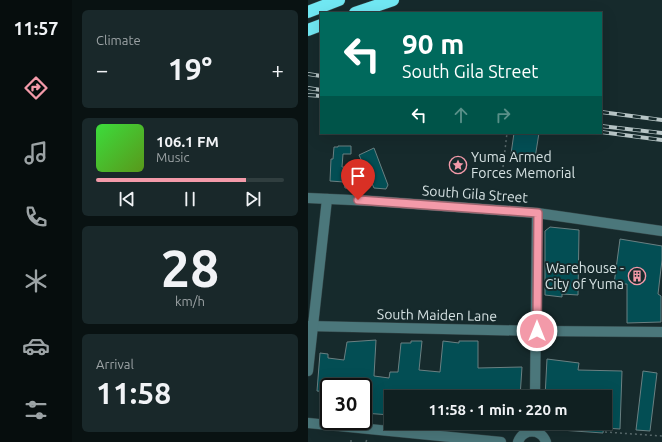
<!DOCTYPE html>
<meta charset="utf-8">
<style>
body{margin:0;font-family:Ubuntu,sans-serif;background:#19282a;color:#f1f3f6;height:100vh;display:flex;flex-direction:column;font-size:15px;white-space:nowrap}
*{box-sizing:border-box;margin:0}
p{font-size:13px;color:#9ca3a5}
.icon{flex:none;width:22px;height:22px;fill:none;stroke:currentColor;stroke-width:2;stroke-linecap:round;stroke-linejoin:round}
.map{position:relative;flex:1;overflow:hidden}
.details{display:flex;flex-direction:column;gap:10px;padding:10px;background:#091212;width:236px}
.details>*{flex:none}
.top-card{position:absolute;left:12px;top:12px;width:282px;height:122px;border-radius:0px;box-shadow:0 4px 16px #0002,0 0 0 1px #303e3f;background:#00695c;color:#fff;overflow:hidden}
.speed{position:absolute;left:12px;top:378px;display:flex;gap:8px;font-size:20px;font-weight:700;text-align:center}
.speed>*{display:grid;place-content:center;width:52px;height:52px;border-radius:50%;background:#102021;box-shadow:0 4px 16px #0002,0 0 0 1px #303e3f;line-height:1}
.speed .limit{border:2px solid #111;border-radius:6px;background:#fff;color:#111}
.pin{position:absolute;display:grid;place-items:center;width:34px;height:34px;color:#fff;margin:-41px -17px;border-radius:50% 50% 50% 0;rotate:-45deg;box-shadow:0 0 4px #0007}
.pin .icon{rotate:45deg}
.me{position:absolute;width:44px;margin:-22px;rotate:0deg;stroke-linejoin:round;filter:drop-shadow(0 0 3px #0008)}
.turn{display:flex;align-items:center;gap:14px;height:84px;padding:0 16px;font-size:18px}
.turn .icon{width:52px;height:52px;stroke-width:2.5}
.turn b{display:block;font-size:28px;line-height:34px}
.lanes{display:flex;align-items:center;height:38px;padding:0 16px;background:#0003;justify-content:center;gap:20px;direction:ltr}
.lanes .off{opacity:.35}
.big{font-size:30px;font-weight:700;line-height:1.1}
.details .widget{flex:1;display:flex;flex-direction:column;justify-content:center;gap:6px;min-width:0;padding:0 14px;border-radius:6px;background:#19282a}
.details .dial{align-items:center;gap:0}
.dial b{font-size:52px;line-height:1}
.song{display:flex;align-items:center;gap:12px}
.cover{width:48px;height:48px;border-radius:6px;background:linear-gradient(135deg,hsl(120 70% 55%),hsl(90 70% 35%))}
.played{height:4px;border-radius:2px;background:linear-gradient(90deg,#f39aa9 80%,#303e3f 80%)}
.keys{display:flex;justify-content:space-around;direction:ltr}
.heat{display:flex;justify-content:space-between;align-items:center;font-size:22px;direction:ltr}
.trip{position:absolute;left:76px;top:390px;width:228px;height:40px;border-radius:0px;background:#102021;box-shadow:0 4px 16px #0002,0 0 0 1px #303e3f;font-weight:700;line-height:40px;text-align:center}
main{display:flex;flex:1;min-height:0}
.dock{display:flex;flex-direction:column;width:72px;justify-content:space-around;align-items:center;background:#060d0d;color:#9ca3a5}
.dock .icon{width:28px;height:28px}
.dock .active{color:#f39aa9}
.dock b{font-size:18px;color:#f1f3f6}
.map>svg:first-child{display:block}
.building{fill:#034e54;stroke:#6a8082}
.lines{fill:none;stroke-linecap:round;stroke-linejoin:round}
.minor-casing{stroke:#354749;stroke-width:11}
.highway-casing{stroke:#354749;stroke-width:13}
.path{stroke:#57686a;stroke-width:1.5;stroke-dasharray:2 3;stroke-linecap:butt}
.minor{stroke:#4b777b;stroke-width:10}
.highway{stroke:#71e8f3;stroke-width:12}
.rail-casing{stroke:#b7c5c6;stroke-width:4}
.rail{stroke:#162a2c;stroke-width:2.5;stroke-dasharray:8;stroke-linecap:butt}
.route-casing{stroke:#9e646e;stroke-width:10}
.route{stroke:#f39aa9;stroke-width:7}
.labels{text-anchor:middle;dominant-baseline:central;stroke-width:4;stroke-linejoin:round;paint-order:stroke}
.poi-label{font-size:14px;fill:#d6e2e3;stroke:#162a2c;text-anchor:start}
.street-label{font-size:14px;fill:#d6e2e3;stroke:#162a2c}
</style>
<main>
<nav class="dock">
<b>11:57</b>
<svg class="icon active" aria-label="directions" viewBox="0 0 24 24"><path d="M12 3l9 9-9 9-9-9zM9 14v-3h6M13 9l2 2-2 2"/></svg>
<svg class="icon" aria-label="music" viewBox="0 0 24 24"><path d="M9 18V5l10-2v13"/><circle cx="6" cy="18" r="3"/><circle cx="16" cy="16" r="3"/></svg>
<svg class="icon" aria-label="phone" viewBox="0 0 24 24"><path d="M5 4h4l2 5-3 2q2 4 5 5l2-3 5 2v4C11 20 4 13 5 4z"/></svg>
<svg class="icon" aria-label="climate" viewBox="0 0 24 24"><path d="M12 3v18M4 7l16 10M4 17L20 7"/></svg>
<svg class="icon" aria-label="car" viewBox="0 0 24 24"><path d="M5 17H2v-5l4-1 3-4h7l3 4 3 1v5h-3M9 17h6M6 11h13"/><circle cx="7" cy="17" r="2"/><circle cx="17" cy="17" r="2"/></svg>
<svg class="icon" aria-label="filters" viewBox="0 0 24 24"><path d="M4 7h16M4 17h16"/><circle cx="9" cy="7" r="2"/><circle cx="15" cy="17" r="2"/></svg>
</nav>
<section class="details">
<div class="widget"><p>Climate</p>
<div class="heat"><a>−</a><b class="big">19°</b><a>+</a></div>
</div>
<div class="widget">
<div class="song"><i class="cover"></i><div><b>106.1 FM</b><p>Music</p></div></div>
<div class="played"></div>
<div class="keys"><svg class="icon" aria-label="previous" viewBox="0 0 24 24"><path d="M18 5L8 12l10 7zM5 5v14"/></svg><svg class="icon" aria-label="pause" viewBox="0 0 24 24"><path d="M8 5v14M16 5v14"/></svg><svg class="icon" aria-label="next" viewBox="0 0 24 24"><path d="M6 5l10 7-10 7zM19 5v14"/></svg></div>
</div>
<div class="widget dial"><b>28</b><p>km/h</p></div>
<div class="widget"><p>Arrival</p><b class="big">11:58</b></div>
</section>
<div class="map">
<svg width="354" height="442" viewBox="0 0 354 442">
<rect width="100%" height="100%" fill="#162a2c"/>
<!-- building -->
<g class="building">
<path d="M 206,133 L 231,133 L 227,158 L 203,154 Z"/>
<path d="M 30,146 L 43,146 L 43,154 L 35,154 L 34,167 L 54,168 L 53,187 L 50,187 L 50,188 L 37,188 L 36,182 L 22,181 L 23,159 L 25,159 L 26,147 L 30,147 Z"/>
<path d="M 66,148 L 80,185 L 78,189 L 66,188 L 51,155 Z"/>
<path d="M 242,227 L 271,230 L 270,295 L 254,294 L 254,297 L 237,295 L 237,231 Z"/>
<path d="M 312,239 L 354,246 L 354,260 L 350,294 L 353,296 L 353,322 L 319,323 L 319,284 L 306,284 Z"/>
<path d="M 68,340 L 66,376 L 81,378 L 82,372 L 90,372 L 93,343 L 103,343 L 103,341 L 114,341 L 111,370 L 132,372 L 135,341 L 151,343 L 151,341 L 170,341 L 170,368 L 214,367 L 212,397 L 83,397 L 83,415 L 55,413 L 55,387 L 21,387 L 21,392 L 9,391 L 12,353 L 20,354 L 20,358 L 36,360 L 39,342 Z"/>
<path d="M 239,359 L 271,363 L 270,370 L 314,371 L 312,429 L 297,428 L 297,397 L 237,397 Z"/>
<path d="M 335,371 L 349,373 L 342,431 L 328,430 Z"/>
<path d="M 238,423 L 296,423 L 295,433 L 238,429 Z"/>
</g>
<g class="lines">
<defs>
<g id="minor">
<path d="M 0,198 L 65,201 L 229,213 L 354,231"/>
<path d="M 0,326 L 229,331 L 354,332"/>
<path d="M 0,371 L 19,199"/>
<path d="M 227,397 L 229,213"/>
<path d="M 0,423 L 193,442"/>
<path d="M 210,442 C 215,428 233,428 238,442"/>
</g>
<g id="highway">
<path d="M 0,12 L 31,0"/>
<path d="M 47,13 L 85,0"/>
<path d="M 0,30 L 13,25"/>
</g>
</defs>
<!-- minor casing -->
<use href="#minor" class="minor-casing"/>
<!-- highway casing -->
<use href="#highway" class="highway-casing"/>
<!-- path -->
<g class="path">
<path d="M 195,167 L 199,133"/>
<path d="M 297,432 L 354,436"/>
<path d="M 43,442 L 43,437"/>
<path d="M 58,442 L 59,439"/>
</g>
<!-- minor -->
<use href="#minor" class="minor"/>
<!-- highway -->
<use href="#highway" class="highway"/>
<defs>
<g id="rail">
<path d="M 0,74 L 13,76"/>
<path d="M 0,88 L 13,90"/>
<path d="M 0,95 L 13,96"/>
<path d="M 293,112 L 354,120"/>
<path d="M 293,126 L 354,133"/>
<path d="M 293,132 L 354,140"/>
</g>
</defs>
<!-- rail casing -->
<use href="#rail" class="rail-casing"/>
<!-- rail -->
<use href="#rail" class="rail"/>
</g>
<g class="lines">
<defs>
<path id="route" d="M 50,200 L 230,213 L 229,331"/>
</defs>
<!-- route casing -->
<use href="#route" class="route-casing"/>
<!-- route -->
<use href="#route" class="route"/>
</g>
<!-- icons -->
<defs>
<symbol id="sight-ring" viewBox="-11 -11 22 22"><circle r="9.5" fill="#162a2c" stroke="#f39aa9" stroke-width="1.5"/><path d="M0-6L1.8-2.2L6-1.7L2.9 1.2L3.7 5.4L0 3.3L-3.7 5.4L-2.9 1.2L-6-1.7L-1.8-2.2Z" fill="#f39aa9"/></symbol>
<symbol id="building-ring" viewBox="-11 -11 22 22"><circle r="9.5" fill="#162a2c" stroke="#f39aa9" stroke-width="1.5"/><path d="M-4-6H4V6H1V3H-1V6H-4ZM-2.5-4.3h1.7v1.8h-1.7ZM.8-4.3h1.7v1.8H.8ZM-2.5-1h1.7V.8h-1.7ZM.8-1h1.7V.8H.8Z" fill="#f39aa9"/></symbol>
</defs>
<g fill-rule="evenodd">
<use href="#sight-ring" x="140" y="155" width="20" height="20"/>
<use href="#building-ring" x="319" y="266" width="20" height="20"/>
</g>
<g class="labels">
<!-- poi labels -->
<g class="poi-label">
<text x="163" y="157">Yuma Armed<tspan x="163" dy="16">Forces Memorial</tspan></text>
<text x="316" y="268" text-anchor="end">Warehouse -<tspan x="316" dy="16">City of Yuma</tspan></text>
</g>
<!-- street labels -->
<g class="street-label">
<text transform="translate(167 194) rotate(4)">South Gila Street</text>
<text transform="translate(129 315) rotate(1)">South Maiden Lane</text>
</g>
</g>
</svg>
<div class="speed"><div class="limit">30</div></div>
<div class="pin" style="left:50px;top:200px;background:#d93025"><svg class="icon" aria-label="arrive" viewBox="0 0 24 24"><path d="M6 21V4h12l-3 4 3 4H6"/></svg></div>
<svg class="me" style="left:229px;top:331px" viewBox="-20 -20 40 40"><circle r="17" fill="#f39aa9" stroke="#fff" stroke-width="3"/><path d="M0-11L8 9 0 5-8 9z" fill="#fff"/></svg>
<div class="trip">11:58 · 1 min · 220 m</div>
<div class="top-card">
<div class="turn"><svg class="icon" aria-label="left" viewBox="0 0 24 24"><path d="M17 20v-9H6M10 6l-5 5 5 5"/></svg><div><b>90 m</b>South Gila Street</div></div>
<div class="lanes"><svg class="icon" aria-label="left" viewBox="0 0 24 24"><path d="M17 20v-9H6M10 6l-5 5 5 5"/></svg><svg class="icon off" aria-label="ahead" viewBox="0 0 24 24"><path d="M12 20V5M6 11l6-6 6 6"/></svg><svg class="icon off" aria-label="right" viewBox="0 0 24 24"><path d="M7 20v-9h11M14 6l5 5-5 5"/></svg></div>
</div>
</div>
</main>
